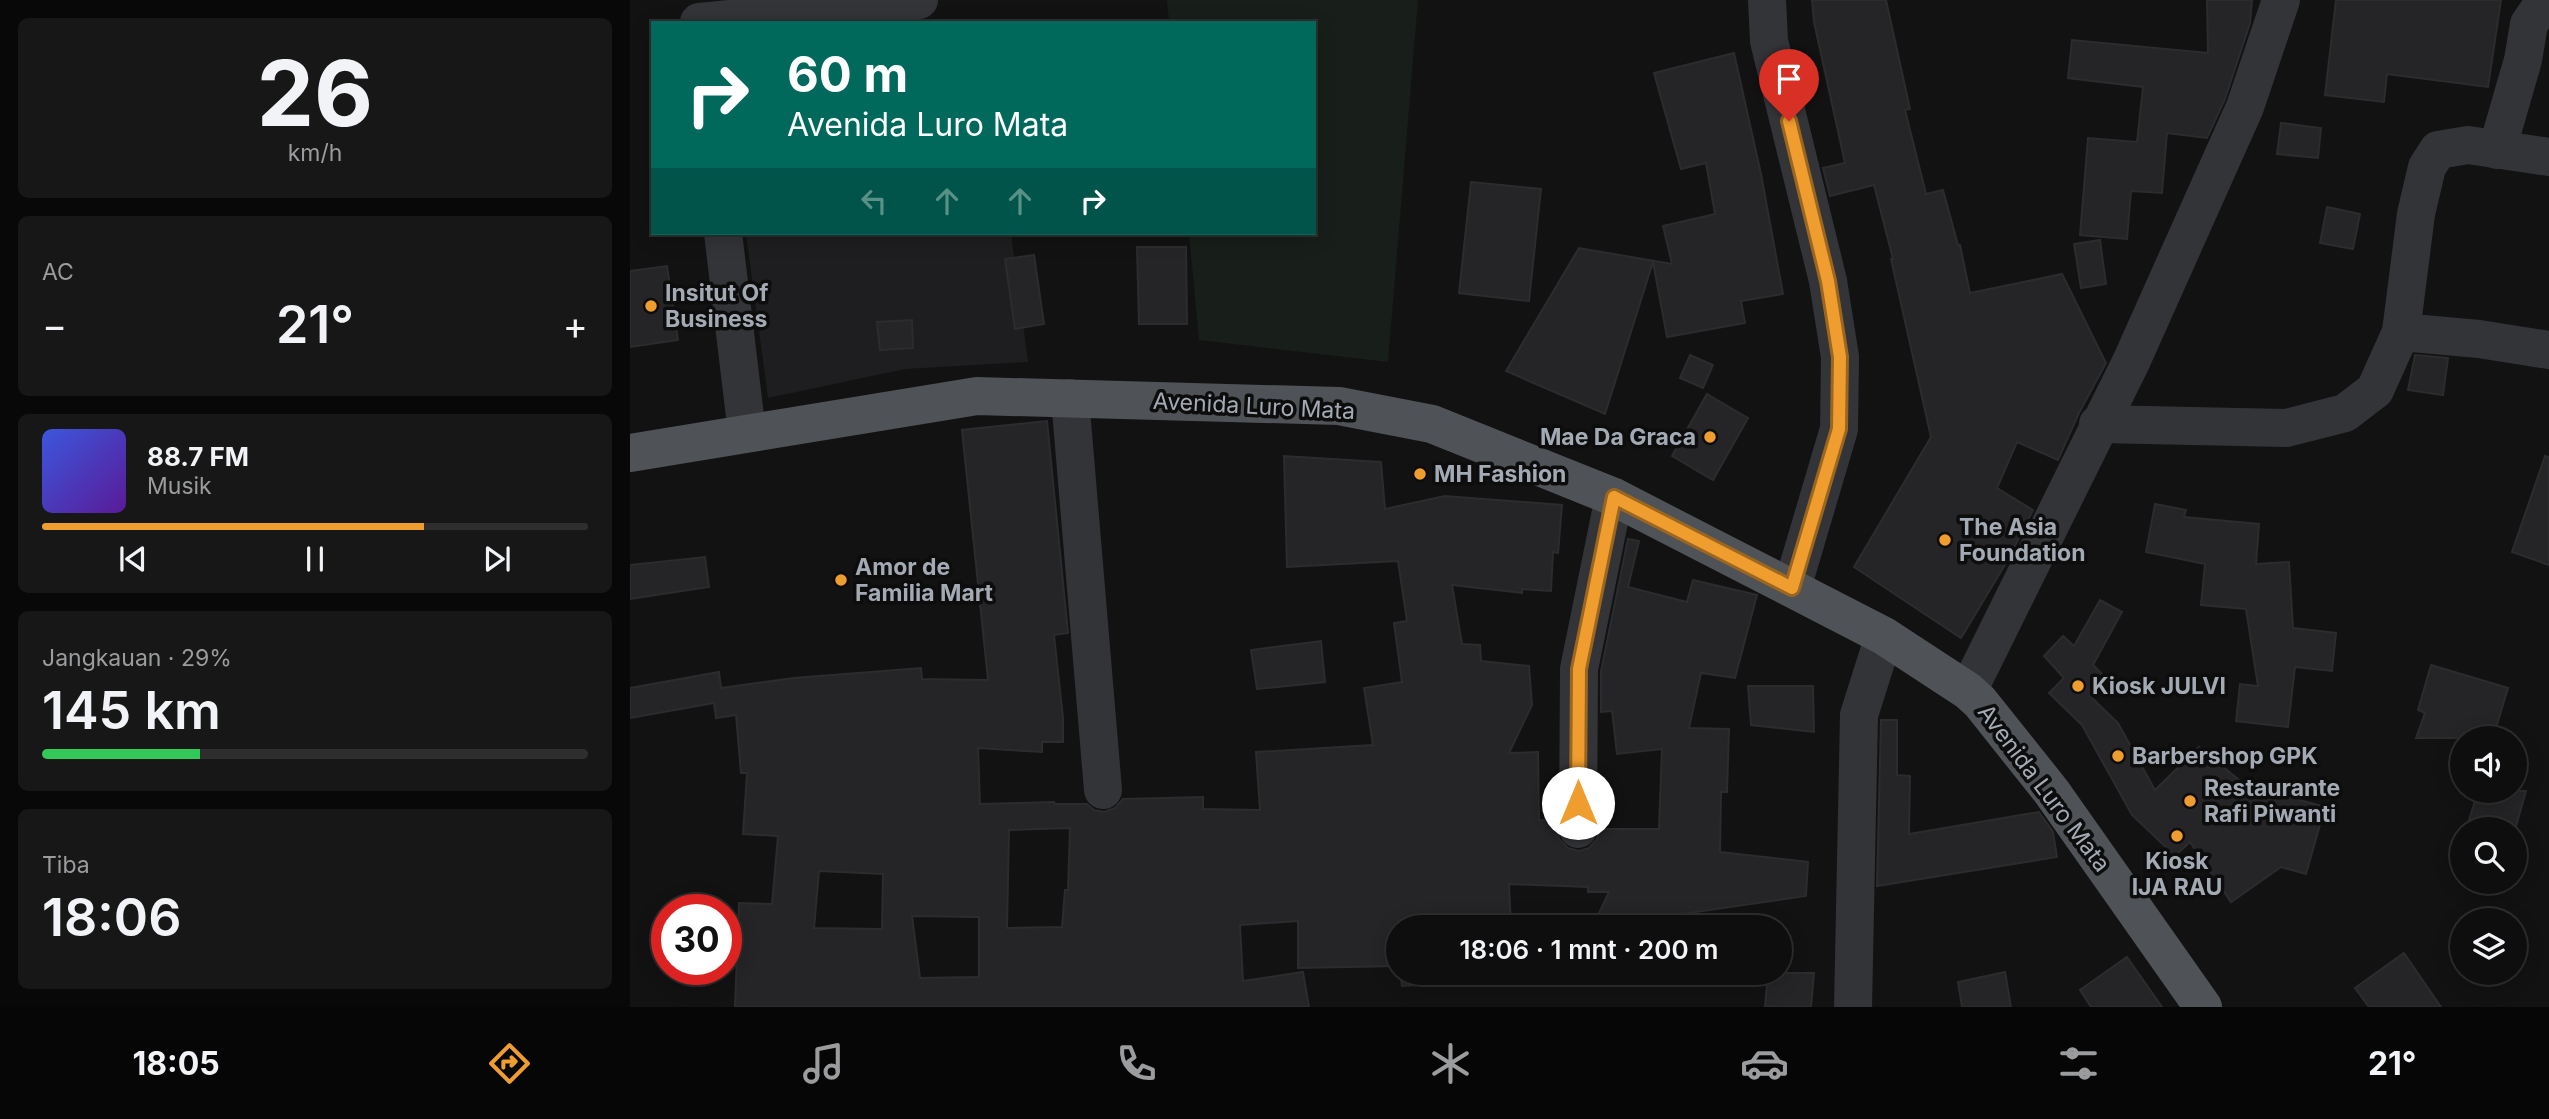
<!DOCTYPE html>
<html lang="id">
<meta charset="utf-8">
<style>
body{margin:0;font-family:Inter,sans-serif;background:#171717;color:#f1f3f6;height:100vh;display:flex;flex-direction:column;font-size:26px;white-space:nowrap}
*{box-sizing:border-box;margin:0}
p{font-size:23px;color:#9b9c9e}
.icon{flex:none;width:38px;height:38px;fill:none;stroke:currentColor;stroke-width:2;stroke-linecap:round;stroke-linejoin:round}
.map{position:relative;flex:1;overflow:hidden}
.panel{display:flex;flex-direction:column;gap:18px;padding:18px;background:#080808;width:630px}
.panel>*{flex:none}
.hud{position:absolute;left:21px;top:21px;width:665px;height:214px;border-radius:0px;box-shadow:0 4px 18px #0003,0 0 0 2px #2e2e2e;background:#00695c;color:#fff;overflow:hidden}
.tools{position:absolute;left:1820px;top:726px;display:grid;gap:14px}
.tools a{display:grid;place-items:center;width:77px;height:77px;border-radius:50%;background:#0e0e0e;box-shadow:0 4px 18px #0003,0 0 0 2px #2e2e2e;font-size:35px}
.speed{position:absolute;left:21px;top:894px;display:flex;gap:14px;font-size:35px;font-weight:700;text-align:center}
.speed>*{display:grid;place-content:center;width:91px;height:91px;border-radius:50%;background:#0e0e0e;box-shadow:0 4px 18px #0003,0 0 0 2px #2e2e2e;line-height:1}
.speed .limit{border:10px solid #d22;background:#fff;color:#111}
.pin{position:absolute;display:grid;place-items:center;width:60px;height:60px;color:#fff;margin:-72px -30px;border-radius:50% 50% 50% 0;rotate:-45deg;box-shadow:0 0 7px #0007}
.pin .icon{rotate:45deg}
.me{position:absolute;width:77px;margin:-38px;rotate:0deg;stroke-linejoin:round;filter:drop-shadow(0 0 5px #0008)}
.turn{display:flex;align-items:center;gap:24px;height:147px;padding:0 21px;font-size:32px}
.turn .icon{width:91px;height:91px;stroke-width:2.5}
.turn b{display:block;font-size:49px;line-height:60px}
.lanes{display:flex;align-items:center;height:66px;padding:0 21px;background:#0003;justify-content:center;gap:35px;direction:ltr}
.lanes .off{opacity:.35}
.big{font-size:52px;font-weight:600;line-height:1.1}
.panel .tile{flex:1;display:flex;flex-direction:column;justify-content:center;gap:10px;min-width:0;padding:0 24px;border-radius:10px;background:#171717}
.panel .dial{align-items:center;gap:0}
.dial b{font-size:91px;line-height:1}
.song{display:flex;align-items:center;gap:21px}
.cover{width:84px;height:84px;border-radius:10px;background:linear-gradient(135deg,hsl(230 70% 55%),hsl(270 70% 35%))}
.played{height:7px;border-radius:4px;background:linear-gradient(90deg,#ef9d2f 70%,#2e2e2e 70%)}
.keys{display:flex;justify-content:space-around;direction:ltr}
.heat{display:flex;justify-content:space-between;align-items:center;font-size:38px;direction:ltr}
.charge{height:10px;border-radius:5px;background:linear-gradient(90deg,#34c759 29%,#2e2e2e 0)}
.trip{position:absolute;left:756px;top:915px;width:406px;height:70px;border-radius:35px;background:#0e0e0e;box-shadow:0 4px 18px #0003,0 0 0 2px #2e2e2e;font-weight:600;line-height:70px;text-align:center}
.tab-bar{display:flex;height:112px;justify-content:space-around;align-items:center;background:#060606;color:#9b9c9e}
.tab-bar .icon{width:49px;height:49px}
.tab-bar .selected{color:#ef9d2f}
.tab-bar b{font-size:32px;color:#f1f3f6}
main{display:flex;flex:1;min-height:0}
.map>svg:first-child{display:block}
.built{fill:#1e1e20}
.green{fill:#181e19}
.building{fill:#252528;stroke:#2c2c2f;stroke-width:2;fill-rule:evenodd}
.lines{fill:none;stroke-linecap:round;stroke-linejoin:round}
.minor{stroke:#333438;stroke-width:38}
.major{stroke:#4f5257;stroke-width:38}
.route-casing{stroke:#9b661f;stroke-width:18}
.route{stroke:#ef9d2f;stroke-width:12}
.poi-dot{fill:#ef9d2f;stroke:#0d0d0e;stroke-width:2.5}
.labels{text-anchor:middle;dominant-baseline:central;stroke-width:7;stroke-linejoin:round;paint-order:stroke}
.poi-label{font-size:23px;font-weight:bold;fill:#a4aab4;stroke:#0d0d0e;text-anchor:start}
.street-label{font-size:23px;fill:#a4aab4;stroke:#0d0d0e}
</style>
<main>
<section class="panel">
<div class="tile dial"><b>26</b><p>km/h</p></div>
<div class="tile"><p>AC</p>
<div class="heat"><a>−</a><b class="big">21°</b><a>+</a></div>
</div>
<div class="tile">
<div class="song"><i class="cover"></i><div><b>88.7 FM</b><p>Musik</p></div></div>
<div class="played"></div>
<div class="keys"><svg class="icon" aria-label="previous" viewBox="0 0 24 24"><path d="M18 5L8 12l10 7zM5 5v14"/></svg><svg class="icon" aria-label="pause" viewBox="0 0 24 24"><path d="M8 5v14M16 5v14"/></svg><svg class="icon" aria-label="next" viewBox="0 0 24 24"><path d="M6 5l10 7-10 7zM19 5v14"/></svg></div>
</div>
<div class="tile"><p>Jangkauan · 29%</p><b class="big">145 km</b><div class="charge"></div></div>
<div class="tile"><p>Tiba</p><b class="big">18:06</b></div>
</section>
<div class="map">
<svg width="1919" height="1007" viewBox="0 0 1919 1007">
<rect width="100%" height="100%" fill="#121213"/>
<!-- built -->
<path class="built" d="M 116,233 L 381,233 L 398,362 L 275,369 L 138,398 Z"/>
<!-- green -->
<path class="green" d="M 537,0 L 788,0 L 758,362 L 569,340 L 559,233 L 684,233 L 684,23 L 539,23 Z"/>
<!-- building -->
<g class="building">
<path d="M 1182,0 L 1256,0 L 1280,109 L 1275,110 L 1296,194 L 1313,190 L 1328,245 L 1330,245 L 1340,293 L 1432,274 L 1476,363 L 1449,413 L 1428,460 L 1387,442 L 1367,488 L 1403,510 L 1379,558 L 1331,638 L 1224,567 L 1301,437 L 1261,259 L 1263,259 L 1244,185 L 1200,196 L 1193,168 L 1215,163 L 1184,22 Z"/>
<path d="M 1577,0 L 1622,0 L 1620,23 L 1595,99 L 1577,138 L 1537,133 L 1532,193 L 1501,191 L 1497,239 L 1450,235 L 1458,138 L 1507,142 L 1513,87 L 1438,78 L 1442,40 L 1578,53 Z"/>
<path d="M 1706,0 L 1871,0 L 1858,87 L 1757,74 L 1754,102 L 1695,95 Z"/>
<path d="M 1104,53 L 1131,174 L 1153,294 L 1111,301 L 1115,323 L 1037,337 L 1023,262 L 975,414 L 876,371 L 949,248 L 1042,264 L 1033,226 L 1085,214 L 1076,163 L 1051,169 L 1024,73 Z"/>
<path d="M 1651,123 L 1691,128 L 1688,158 L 1647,154 Z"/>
<path d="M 841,182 L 911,189 L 899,301 L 829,293 Z"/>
<path d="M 1697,207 L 1730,214 L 1723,249 L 1690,243 Z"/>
<path d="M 1470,240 L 1476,284 L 1451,288 L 1444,244 Z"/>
<path d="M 507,247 L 556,247 L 557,324 L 509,324 Z"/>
<path d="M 404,255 L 414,324 L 385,329 L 375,259 Z"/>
<path d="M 37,266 L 48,340 L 0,347 L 0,271 Z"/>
<path d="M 282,320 L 283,348 L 250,350 L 247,322 Z"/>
<path d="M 1060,355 L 1083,365 L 1073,388 L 1050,378 Z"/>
<path d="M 1785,355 L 1818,358 L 1813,395 L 1778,390 Z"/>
<path d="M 1077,394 L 1118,418 L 1083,480 L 1042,456 Z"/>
<path d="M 417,421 L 438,633 L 424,635 L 433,718 L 433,742 L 412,742 L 412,752 L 348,748 L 350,804 L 424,802 L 425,804 L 457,804 L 464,810 L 474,812 L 485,808 L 493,799 L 573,797 L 573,809 L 630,810 L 626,752 L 743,745 L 734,688 L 772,682 L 764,623 L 777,621 L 768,561 L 657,567 L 654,456 L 751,462 L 755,509 L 815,496 L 932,505 L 928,553 L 923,552 L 921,591 L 892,589 L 892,593 L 822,585 L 832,644 L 850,645 L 851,661 L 899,666 L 902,705 L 879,753 L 908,752 L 909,820 L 926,821 L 929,839 L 938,848 L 949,851 L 959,848 L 967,839 L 970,829 L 1029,829 L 1032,749 L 987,754 L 982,711 L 971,712 L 971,671 L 998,539 L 1009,541 L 998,587 L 1057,602 L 1063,580 L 1127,595 L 1105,678 L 1071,673 L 1059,728 L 1099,729 L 1097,792 L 1091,792 L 1090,852 L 1178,862 L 1176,896 L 1052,914 L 1053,928 L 962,928 L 979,892 L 958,892 L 958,887 L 879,884 L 881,928 L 768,928 L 768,966 L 668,968 L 668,921 L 610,925 L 613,981 L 673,972 L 679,1007 L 105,1007 L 109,903 L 142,904 L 148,836 L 113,834 L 117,773 L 111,773 L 106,715 L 86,718 L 84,703 L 0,718 L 0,688 L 89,672 L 91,688 L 164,678 L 291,668 L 292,679 L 358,680 L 332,430 ZM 440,828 L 438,890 L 435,890 L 432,927 L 377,928 L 379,830 ZM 189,871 L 253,874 L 252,929 L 184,928 ZM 282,916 L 349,917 L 349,977 L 290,978 Z"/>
<path d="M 1915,456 L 1919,457 L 1919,565 L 1882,552 Z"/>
<path d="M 1525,504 L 1556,510 L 1554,517 L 1629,524 L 1626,564 L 1659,562 L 1663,628 L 1706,633 L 1702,671 L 1665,667 L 1658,727 L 1606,721 L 1610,684 L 1628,686 L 1616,609 L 1571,605 L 1575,564 L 1516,552 Z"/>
<path d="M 75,557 L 79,587 L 0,599 L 0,565 Z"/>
<path d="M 1470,600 L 1492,612 L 1463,665 L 1477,679 L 1460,696 L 1488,723 L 1525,790 L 1569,747 L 1614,784 L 1695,807 L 1676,874 L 1651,867 L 1601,902 L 1560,842 L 1545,856 L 1502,815 L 1452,725 L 1419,693 L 1434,678 L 1414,656 L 1433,636 L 1444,646 Z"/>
<path d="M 691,641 L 695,682 L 627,689 L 621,650 Z"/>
<path d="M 1801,665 L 1878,688 L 1863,738 L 1786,738 L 1795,713 L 1788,710 Z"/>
<path d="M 1118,686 L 1183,686 L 1184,732 L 1121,725 Z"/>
<path d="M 1251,720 L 1267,720 L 1267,775 L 1280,776 L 1279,834 L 1409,812 L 1423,832 L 1427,857 L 1247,886 Z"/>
<path d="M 1848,791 L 1896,791 L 1885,830 L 1836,830 Z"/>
<path d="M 1774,953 L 1811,1007 L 1739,1007 L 1725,988 Z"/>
<path d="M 1497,957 L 1532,1007 L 1461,1007 L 1450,990 Z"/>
<path d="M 1375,972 L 1381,1007 L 1332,1007 L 1328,982 Z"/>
<path d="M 770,973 L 883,973 L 884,979 L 772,986 Z"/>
<path d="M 1138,973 L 1184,973 L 1181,1007 L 1135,1007 Z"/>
</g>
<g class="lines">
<!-- minor -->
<g class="minor">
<path d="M 1137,0 L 1139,41 L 1198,281 L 1210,357 L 1209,429 L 1162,588"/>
<path d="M 69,22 L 289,0"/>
<path d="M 1867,150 L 1893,60 L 1899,24 L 1910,8 L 1919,6"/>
<path d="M 93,233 L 117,433"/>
<path d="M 1771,332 L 1849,339 L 1919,350"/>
<path d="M 440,398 L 473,790"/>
<path d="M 1468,424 L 1656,428 L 1715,413 L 1745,390 L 1771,332 L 1786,214 L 1797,167 L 1808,150 L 1838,145 L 1919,157"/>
<path d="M 1338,691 L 1501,362 L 1615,107 L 1651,0"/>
<path d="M 948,829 L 949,669 L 984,497"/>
<path d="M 1223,1007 L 1229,715 L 1254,636"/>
</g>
<!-- major -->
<path class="major" d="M 0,453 L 347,396 L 709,406 L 802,424 L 984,497 L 1254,636 L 1338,691 L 1350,702 L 1421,791 L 1573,1007"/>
</g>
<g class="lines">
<defs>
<path id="route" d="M 948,803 L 949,669 L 984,497 L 1162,588 L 1209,429 L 1210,357 L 1198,281 L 1159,121"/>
</defs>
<!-- route casing -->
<use href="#route" class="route-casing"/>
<!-- route -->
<use href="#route" class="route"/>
</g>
<!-- markers -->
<g class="poi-dot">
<circle cx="21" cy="306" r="7"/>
<circle cx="1080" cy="437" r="7"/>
<circle cx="790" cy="474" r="7"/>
<circle cx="1315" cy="540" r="7"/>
<circle cx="211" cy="580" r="7"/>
<circle cx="1448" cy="686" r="7"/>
<circle cx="1488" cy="756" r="7"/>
<circle cx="1560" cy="801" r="7"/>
<circle cx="1547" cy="836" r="7"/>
</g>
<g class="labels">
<!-- poi labels -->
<g class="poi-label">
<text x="35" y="293">Insitut Of<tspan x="35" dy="26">Business</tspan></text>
<text x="1066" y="437" text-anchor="end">Mae Da Graca</text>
<text x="804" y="474">MH Fashion</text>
<text x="1329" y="527">The Asia<tspan x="1329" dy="26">Foundation</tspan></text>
<text x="225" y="567">Amor de<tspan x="225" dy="26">Familia Mart</tspan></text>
<text x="1462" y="686">Kiosk JULVI</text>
<text x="1502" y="756">Barbershop GPK</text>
<text x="1574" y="788">Restaurante<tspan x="1574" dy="26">Rafi Piwanti</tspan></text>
<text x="1547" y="861" text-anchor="middle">Kiosk<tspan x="1547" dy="26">IJA RAU</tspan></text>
</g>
<!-- street labels -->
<g class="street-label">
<text transform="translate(624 406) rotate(3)">Avenida Luro Mata</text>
<text transform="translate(1414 788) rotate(53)">Avenida Luro Mata</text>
</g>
</g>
</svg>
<div class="tools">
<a><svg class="icon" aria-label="sound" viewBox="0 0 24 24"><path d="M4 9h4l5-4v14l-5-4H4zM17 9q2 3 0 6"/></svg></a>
<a><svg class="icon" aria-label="search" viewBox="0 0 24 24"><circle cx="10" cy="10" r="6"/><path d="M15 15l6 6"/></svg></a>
<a><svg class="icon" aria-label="layers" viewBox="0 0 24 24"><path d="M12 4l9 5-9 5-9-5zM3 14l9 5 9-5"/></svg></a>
</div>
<div class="speed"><div class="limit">30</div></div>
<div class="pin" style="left:1159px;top:121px;background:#d93025"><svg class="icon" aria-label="arrive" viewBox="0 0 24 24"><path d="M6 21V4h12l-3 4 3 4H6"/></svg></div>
<svg class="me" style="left:948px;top:803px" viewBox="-20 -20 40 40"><circle r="19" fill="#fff"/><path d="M0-13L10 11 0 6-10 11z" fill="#ef9d2f"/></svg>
<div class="trip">18:06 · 1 mnt · 200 m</div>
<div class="hud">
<div class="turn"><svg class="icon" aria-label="right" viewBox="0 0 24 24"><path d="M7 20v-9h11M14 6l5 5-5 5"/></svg><div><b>60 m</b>Avenida Luro Mata</div></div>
<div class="lanes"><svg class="icon off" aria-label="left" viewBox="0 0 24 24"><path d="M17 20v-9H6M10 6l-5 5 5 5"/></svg><svg class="icon off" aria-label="ahead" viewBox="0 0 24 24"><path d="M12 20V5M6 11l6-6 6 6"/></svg><svg class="icon off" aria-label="ahead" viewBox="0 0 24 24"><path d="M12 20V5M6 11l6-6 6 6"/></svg><svg class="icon" aria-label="right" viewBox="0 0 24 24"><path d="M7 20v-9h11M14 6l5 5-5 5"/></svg></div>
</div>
</div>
</main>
<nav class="tab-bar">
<b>18:05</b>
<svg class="icon selected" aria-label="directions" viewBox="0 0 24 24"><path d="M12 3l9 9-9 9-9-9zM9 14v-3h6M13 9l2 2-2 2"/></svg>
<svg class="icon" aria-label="music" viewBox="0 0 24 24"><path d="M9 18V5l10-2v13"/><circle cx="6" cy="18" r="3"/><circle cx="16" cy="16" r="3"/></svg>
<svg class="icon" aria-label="phone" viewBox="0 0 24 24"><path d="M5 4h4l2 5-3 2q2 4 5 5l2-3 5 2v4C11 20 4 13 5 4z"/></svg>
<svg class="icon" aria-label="climate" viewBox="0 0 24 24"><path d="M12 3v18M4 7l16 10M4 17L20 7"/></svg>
<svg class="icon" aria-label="car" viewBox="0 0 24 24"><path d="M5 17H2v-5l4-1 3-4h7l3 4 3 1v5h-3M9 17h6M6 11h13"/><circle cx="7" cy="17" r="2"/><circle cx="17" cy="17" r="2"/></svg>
<svg class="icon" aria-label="filters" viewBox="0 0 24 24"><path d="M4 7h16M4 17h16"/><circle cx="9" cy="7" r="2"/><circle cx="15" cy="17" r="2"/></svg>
<b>21°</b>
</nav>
